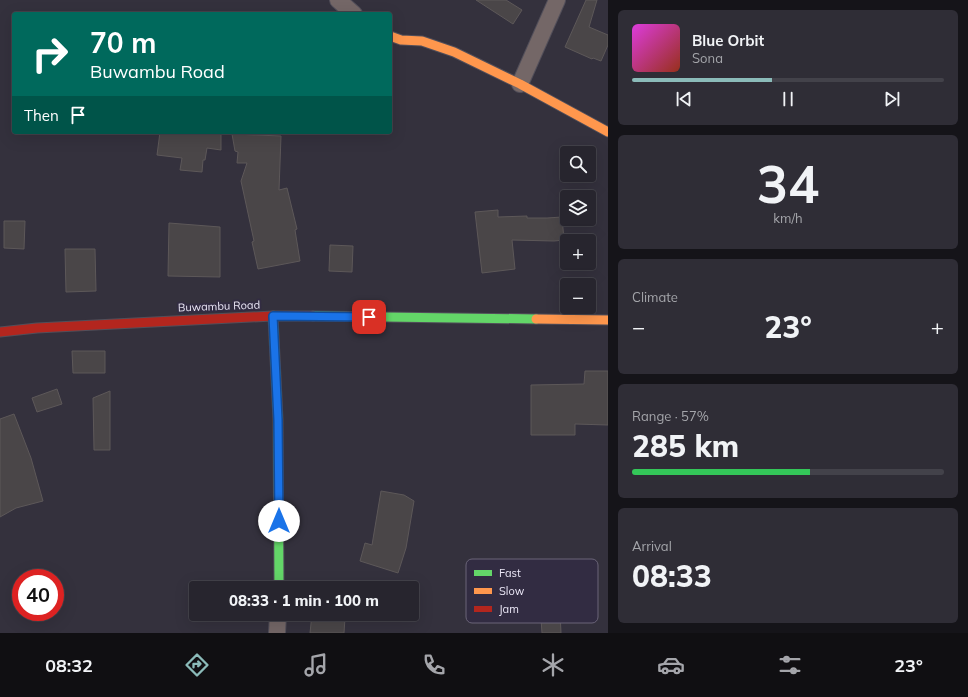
<!DOCTYPE html>
<meta charset="utf-8">
<style>
body{margin:0;font-family:Mulish,sans-serif;background:#2f2d36;color:#f1f3f6;height:100vh;display:flex;flex-direction:column;font-size:15px;white-space:nowrap}
*{box-sizing:border-box;margin:0}
p{font-size:13px;color:#a4a5aa}
.icon{flex:none;width:22px;height:22px;fill:none;stroke:currentColor;stroke-width:2;stroke-linecap:round;stroke-linejoin:round}
.map{position:relative;flex:1;overflow:hidden}
.panel{display:flex;flex-direction:column;gap:10px;padding:10px;background:#151419;width:360px}
.panel>*{flex:none}
.hud{position:absolute;left:12px;top:12px;width:380px;height:122px;border-radius:4px;box-shadow:0 4px 16px #0002,0 0 0 1px #43424a;background:#00695c;color:#fff;overflow:hidden}
.buttons{position:absolute;left:560px;top:146px;display:grid;gap:8px}
.buttons a{display:grid;place-items:center;width:36px;height:36px;border-radius:4px;background:#27252e;box-shadow:0 4px 16px #0002,0 0 0 1px #43424a;font-size:20px}
.speed{position:absolute;left:12px;top:569px;display:flex;gap:8px;font-size:20px;font-weight:700;text-align:center}
.speed>*{display:grid;place-content:center;width:52px;height:52px;border-radius:50%;background:#27252e;box-shadow:0 4px 16px #0002,0 0 0 1px #43424a;line-height:1}
.speed .limit{border:6px solid #d22;background:#fff;color:#111}
.pin{position:absolute;display:grid;place-items:center;width:34px;height:34px;color:#fff;margin:-17px;border-radius:8px;box-shadow:0 2px 6px #0006}
.me{position:absolute;width:44px;margin:-22px;rotate:0deg;stroke-linejoin:round;filter:drop-shadow(0 0 3px #0008)}
.turn{display:flex;align-items:center;gap:14px;height:84px;padding:0 12px;font-size:18px}
.turn .icon{width:52px;height:52px;stroke-width:2.5}
.turn b{display:block;font-size:28px;line-height:34px}
.then{display:flex;align-items:center;height:38px;padding:0 12px;background:#0003;gap:8px;font-size:15px}
.big{font-size:30px;font-weight:800;line-height:1.1}
.panel .card{flex:1;display:flex;flex-direction:column;justify-content:center;gap:6px;min-width:0;padding:0 14px;border-radius:6px;background:#2f2d36}
.panel .dial{align-items:center;gap:0}
.dial b{font-size:52px;line-height:1}
.song{display:flex;align-items:center;gap:12px}
.cover{width:48px;height:48px;border-radius:6px;background:linear-gradient(135deg,hsl(300 70% 55%),hsl(10 70% 35%))}
.played{height:4px;border-radius:2px;background:linear-gradient(90deg,#8bbbb9 45%,#43424a 45%)}
.keys{display:flex;justify-content:space-around;direction:ltr}
.heat{display:flex;justify-content:space-between;align-items:center;font-size:22px;direction:ltr}
.charge{height:6px;border-radius:3px;background:linear-gradient(90deg,#34c759 57%,#43424a 0)}
.trip{position:absolute;left:189px;top:581px;width:230px;height:40px;border-radius:4px;background:#27252e;box-shadow:0 4px 16px #0002,0 0 0 1px #43424a;font-weight:800;line-height:40px;text-align:center}
.dock{display:flex;height:64px;justify-content:space-around;align-items:center;background:#100f12;color:#a4a5aa}
.dock .icon{width:28px;height:28px}
.dock .active{color:#8bbbb9}
.dock b{font-size:18px;color:#f1f3f6}
main{display:flex;flex:1;min-height:0}
.map>svg:first-child{display:block}
.building{fill:#4a4648;stroke:#5d5859}
.lines{fill:none;stroke-linecap:round;stroke-linejoin:round}
.street-casing{stroke:#524f5a;stroke-width:18}
.fast-casing{stroke:#524f5a;stroke-width:11}
.slow-casing{stroke:#524f5a;stroke-width:11}
.jam-casing{stroke:#524f5a;stroke-width:11}
.street{stroke:#746767;stroke-width:16}
.fast{stroke:#63d668;stroke-width:9}
.slow{stroke:#ff974d;stroke-width:9}
.jam{stroke:#b3261e;stroke-width:9}
.route-casing{stroke:#114b97;stroke-width:10}
.route{stroke:#1a73e8;stroke-width:7}
.labels{text-anchor:middle;dominant-baseline:central;stroke-width:4;stroke-linejoin:round;paint-order:stroke}
.street-label{font-size:11px;fill:#ebe7f6;stroke:#322c42}
.key{fill:#322c42;stroke:#6a6478;stroke-width:1}
.key-label{font-size:11px;fill:#ebe7f6}
</style>
<main>
<div class="map">
<svg width="608" height="633" viewBox="0 0 608 633">
<rect width="100%" height="100%" fill="#34313d"/>
<!-- building -->
<g class="building">
<path d="M 476,0 L 506,0 L 522,10 L 513,24 Z"/>
<path d="M 586,0 L 597,0 L 589,27 L 608,35 L 608,45 L 601,61 L 593,58 L 592,59 L 565,47 Z"/>
<path d="M 160,132 L 221,132 L 221,150 L 207,148 L 205,160 L 203,160 L 202,172 L 180,170 L 182,158 L 157,155 Z"/>
<path d="M 232,134 L 281,136 L 279,190 L 287,188 L 297,229 L 295,230 L 300,261 L 258,269 L 252,242 L 254,241 L 241,181 L 247,163 L 237,163 L 238,152 L 235,151 Z"/>
<path d="M 498,210 L 498,217 L 527,216 L 527,218 L 547,218 L 562,217 L 564,240 L 554,241 L 512,240 L 515,269 L 482,273 L 475,212 Z"/>
<path d="M 4,221 L 25,221 L 24,249 L 4,248 Z"/>
<path d="M 169,223 L 220,227 L 220,277 L 168,276 Z"/>
<path d="M 330,245 L 353,246 L 352,272 L 329,271 Z"/>
<path d="M 65,249 L 95,249 L 96,291 L 66,292 Z"/>
<path d="M 72,351 L 105,351 L 105,373 L 73,373 Z"/>
<path d="M 585,371 L 608,371 L 608,425 L 575,424 L 575,435 L 531,435 L 531,385 L 584,384 Z"/>
<path d="M 57,389 L 62,404 L 37,412 L 32,398 Z"/>
<path d="M 110,391 L 110,450 L 94,450 L 93,398 Z"/>
<path d="M 14,414 L 31,458 L 43,501 L 16,508 L 0,517 L 0,419 Z"/>
<path d="M 381,491 L 404,495 L 414,501 L 406,548 L 398,573 L 360,561 L 365,543 L 372,545 Z"/>
<path d="M 562,589 L 563,612 L 560,612 L 561,633 L 542,633 L 539,591 Z"/>
<path d="M 312,614 L 345,618 L 344,633 L 310,633 Z"/>
</g>
<g class="lines">
<defs>
<g id="street">
<path d="M 338,0 L 354,14"/>
<path d="M 520,84 L 557,0"/>
<path d="M 277,633 L 278,614"/>
</g>
<g id="fast">
<path d="M 273,316 L 278,420 L 279,588"/>
<path d="M 313,316 L 536,319"/>
</g>
<g id="slow">
<path d="M 390,36 L 401,40 L 422,41 L 454,52 L 520,84 L 608,132"/>
<path d="M 536,319 L 608,320"/>
</g>
<path id="jam" d="M 0,332 L 37,328 L 273,316 L 313,316"/>
</defs>
<!-- street casing -->
<use href="#street" class="street-casing"/>
<!-- fast casing -->
<use href="#fast" class="fast-casing"/>
<!-- slow casing -->
<use href="#slow" class="slow-casing"/>
<!-- jam casing -->
<use href="#jam" class="jam-casing"/>
<!-- street -->
<use href="#street" class="street"/>
<!-- fast -->
<use href="#fast" class="fast"/>
<!-- slow -->
<use href="#slow" class="slow"/>
<!-- jam -->
<use href="#jam" class="jam"/>
</g>
<g class="lines">
<defs>
<path id="route" d="M 279,521 L 278,420 L 273,316 L 369,317"/>
</defs>
<!-- route casing -->
<use href="#route" class="route-casing"/>
<!-- route -->
<use href="#route" class="route"/>
</g>
<g class="labels">
<!-- street labels -->
<g class="street-label">
<text transform="translate(219 306) rotate(-2)">Buwambu Road</text>
</g>
</g>
<!-- legend -->
<rect x="466" y="559" width="132" height="64" rx="6" class="key"/>
<rect x="474" y="570" width="18" height="6" fill="#63d668"/>
<rect x="474" y="588" width="18" height="6" fill="#ff974d"/>
<rect x="474" y="606" width="18" height="6" fill="#b3261e"/>
<g class="key-label">
<text x="499" y="577">Fast</text>
<text x="499" y="595">Slow</text>
<text x="499" y="613">Jam</text>
</g>
</svg>
<div class="buttons">
<a><svg class="icon" aria-label="search" viewBox="0 0 24 24"><circle cx="10" cy="10" r="6"/><path d="M15 15l6 6"/></svg></a>
<a><svg class="icon" aria-label="layers" viewBox="0 0 24 24"><path d="M12 4l9 5-9 5-9-5zM3 14l9 5 9-5"/></svg></a>
<a>+</a>
<a>−</a>
</div>
<div class="speed"><div class="limit">40</div></div>
<div class="pin" style="left:369px;top:317px;background:#d93025"><svg class="icon" aria-label="arrive" viewBox="0 0 24 24"><path d="M6 21V4h12l-3 4 3 4H6"/></svg></div>
<svg class="me" style="left:279px;top:521px" viewBox="-20 -20 40 40"><circle r="19" fill="#fff"/><path d="M0-13L10 11 0 6-10 11z" fill="#1a73e8"/></svg>
<div class="trip">08:33 · 1 min · 100 m</div>
<div class="hud">
<div class="turn"><svg class="icon" aria-label="right" viewBox="0 0 24 24"><path d="M7 20v-9h11M14 6l5 5-5 5"/></svg><div><b>70 m</b>Buwambu Road</div></div>
<div class="then">Then<svg class="icon" aria-label="arrive" viewBox="0 0 24 24"><path d="M6 21V4h12l-3 4 3 4H6"/></svg></div>
</div>
</div>
<section class="panel">
<div class="card">
<div class="song"><i class="cover"></i><div><b>Blue Orbit</b><p>Sona</p></div></div>
<div class="played"></div>
<div class="keys"><svg class="icon" aria-label="previous" viewBox="0 0 24 24"><path d="M18 5L8 12l10 7zM5 5v14"/></svg><svg class="icon" aria-label="pause" viewBox="0 0 24 24"><path d="M8 5v14M16 5v14"/></svg><svg class="icon" aria-label="next" viewBox="0 0 24 24"><path d="M6 5l10 7-10 7zM19 5v14"/></svg></div>
</div>
<div class="card dial"><b>34</b><p>km/h</p></div>
<div class="card"><p>Climate</p>
<div class="heat"><a>−</a><b class="big">23°</b><a>+</a></div>
</div>
<div class="card"><p>Range · 57%</p><b class="big">285 km</b><div class="charge"></div></div>
<div class="card"><p>Arrival</p><b class="big">08:33</b></div>
</section>
</main>
<nav class="dock">
<b>08:32</b>
<svg class="icon active" aria-label="directions" viewBox="0 0 24 24"><path d="M12 3l9 9-9 9-9-9zM9 14v-3h6M13 9l2 2-2 2"/></svg>
<svg class="icon" aria-label="music" viewBox="0 0 24 24"><path d="M9 18V5l10-2v13"/><circle cx="6" cy="18" r="3"/><circle cx="16" cy="16" r="3"/></svg>
<svg class="icon" aria-label="phone" viewBox="0 0 24 24"><path d="M5 4h4l2 5-3 2q2 4 5 5l2-3 5 2v4C11 20 4 13 5 4z"/></svg>
<svg class="icon" aria-label="climate" viewBox="0 0 24 24"><path d="M12 3v18M4 7l16 10M4 17L20 7"/></svg>
<svg class="icon" aria-label="car" viewBox="0 0 24 24"><path d="M5 17H2v-5l4-1 3-4h7l3 4 3 1v5h-3M9 17h6M6 11h13"/><circle cx="7" cy="17" r="2"/><circle cx="17" cy="17" r="2"/></svg>
<svg class="icon" aria-label="filters" viewBox="0 0 24 24"><path d="M4 7h16M4 17h16"/><circle cx="9" cy="7" r="2"/><circle cx="15" cy="17" r="2"/></svg>
<b>23°</b>
</nav>
